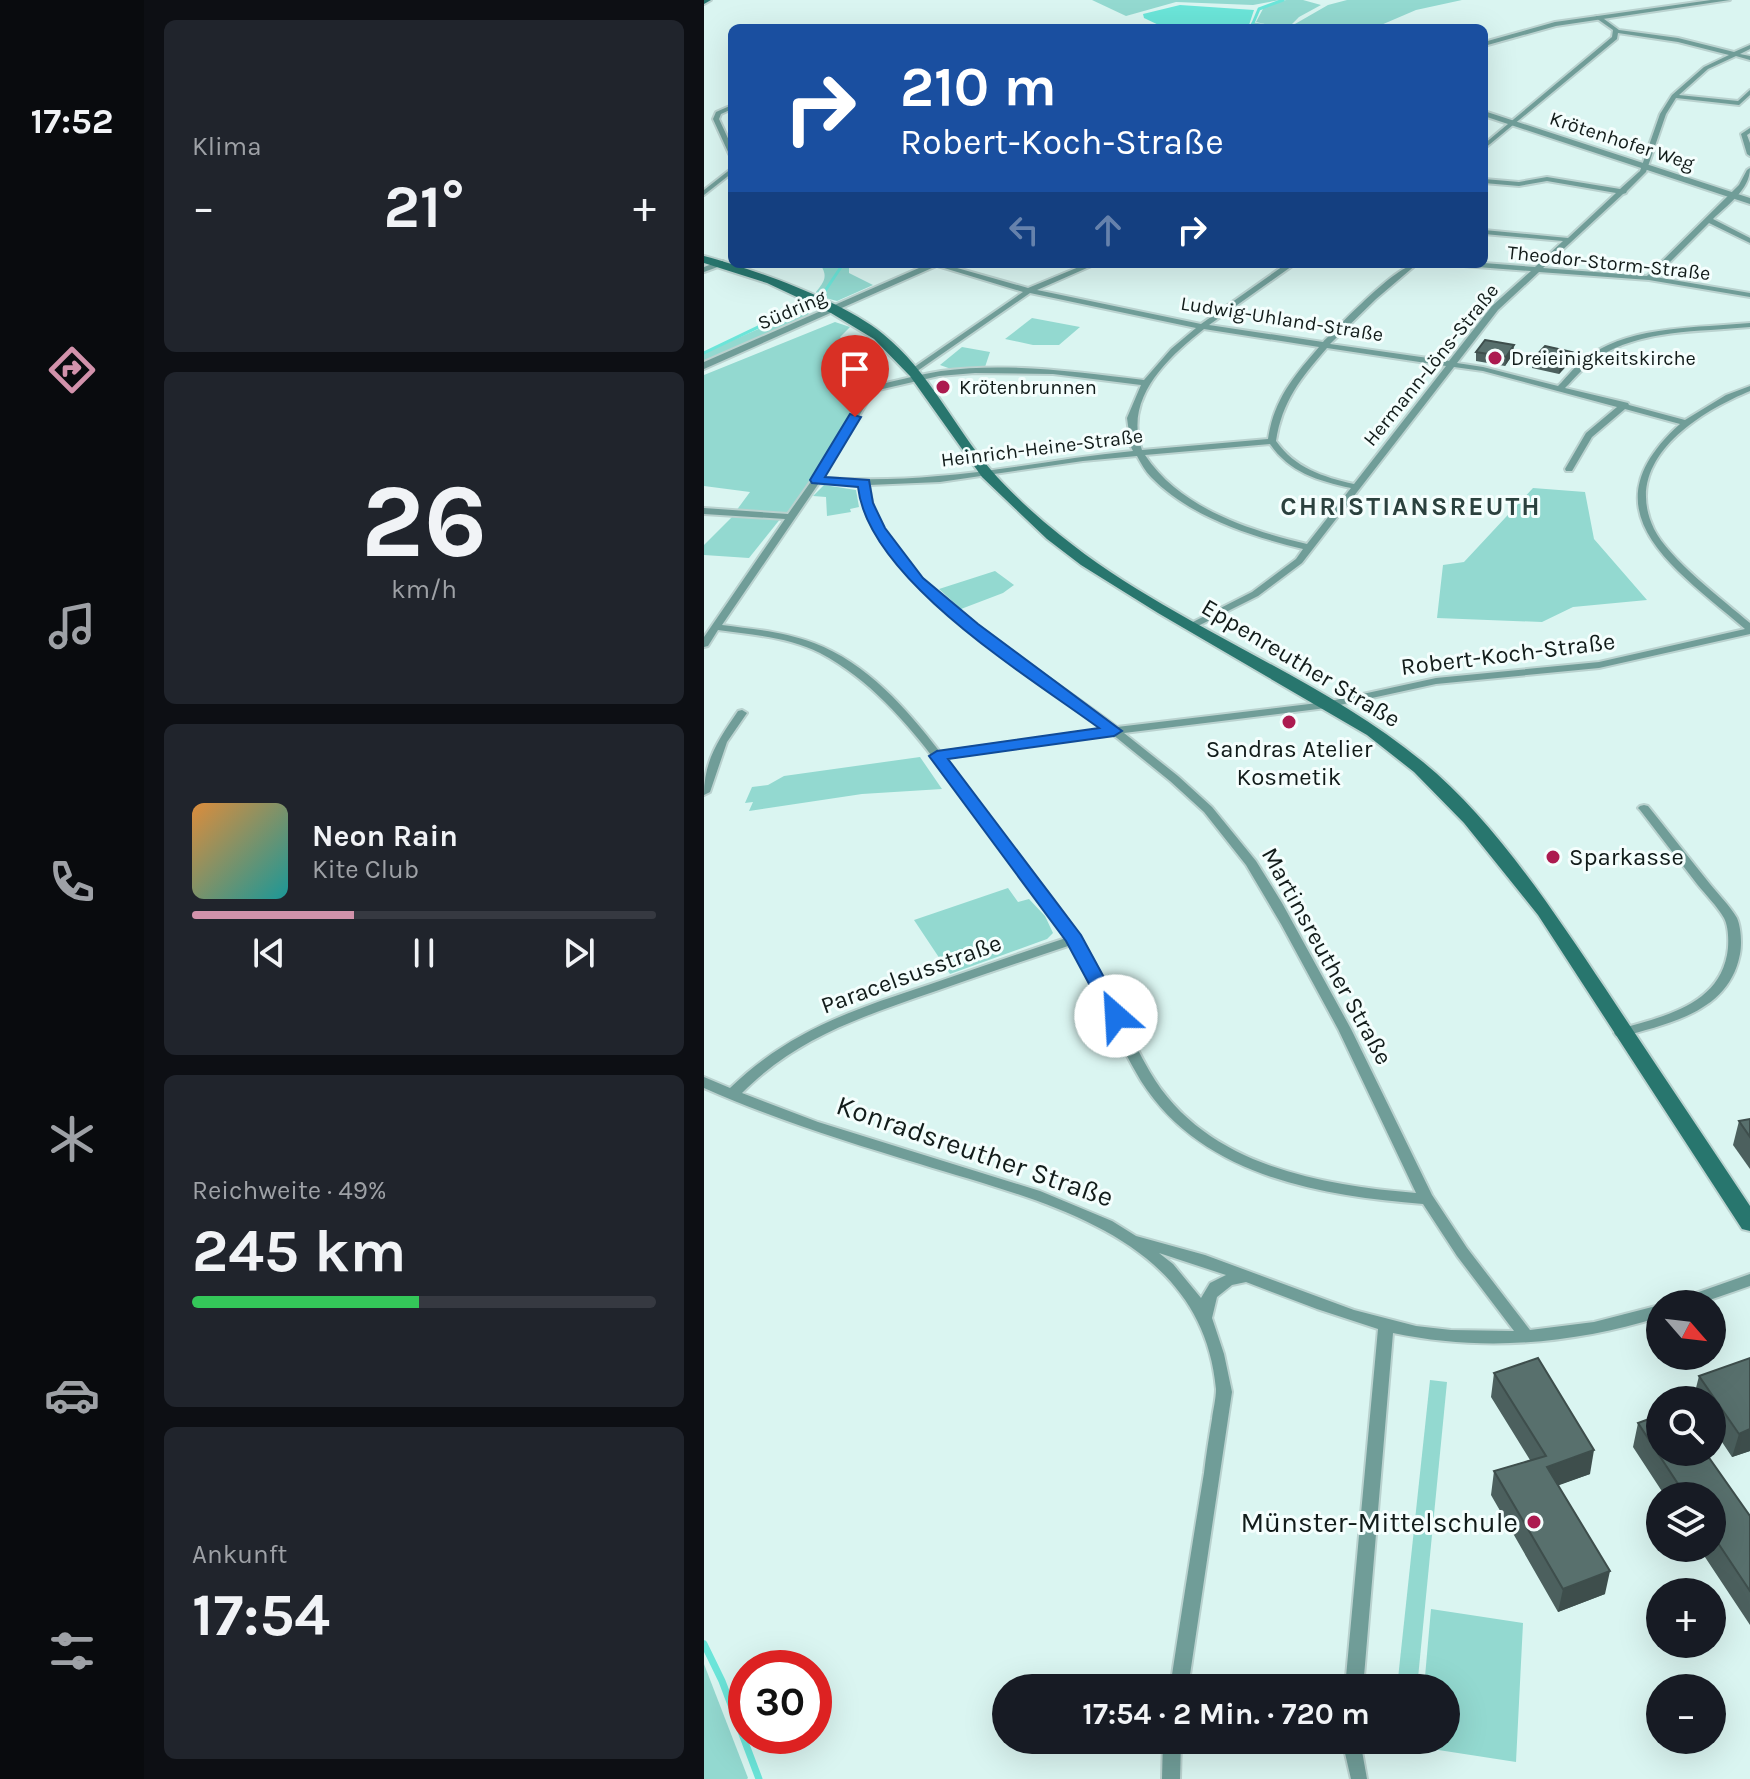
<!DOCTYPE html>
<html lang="de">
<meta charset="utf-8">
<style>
body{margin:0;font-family:Karla,sans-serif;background:#20242c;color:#f1f3f6;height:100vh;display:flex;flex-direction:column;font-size:30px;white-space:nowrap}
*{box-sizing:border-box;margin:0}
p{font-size:26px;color:#9ea1a6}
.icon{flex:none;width:44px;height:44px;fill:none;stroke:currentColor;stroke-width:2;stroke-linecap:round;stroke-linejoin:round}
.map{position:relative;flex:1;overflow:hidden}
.drawer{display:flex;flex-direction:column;gap:20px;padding:20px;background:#0d0f14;width:560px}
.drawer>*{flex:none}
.banner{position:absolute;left:24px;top:24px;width:760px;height:244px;border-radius:12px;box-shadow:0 8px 32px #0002;background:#1a4fa0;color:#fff;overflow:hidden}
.needle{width:52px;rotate:118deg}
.buttons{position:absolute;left:942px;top:1290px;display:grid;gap:16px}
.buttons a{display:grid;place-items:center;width:80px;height:80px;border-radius:50%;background:#171b24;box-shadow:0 8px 32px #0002;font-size:40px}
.speed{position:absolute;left:24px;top:1650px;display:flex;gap:16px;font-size:40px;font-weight:700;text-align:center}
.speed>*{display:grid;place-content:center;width:104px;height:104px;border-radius:50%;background:#171b24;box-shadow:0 8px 32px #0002;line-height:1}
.speed .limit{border:12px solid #d22;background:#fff;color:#111}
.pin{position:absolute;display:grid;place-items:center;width:68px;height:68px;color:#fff;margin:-82px -34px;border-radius:50% 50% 50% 0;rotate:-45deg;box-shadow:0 0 8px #0007}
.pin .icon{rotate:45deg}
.me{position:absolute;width:88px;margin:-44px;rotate:334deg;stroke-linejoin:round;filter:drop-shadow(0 0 6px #0008)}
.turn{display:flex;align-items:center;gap:28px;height:168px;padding:0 40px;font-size:36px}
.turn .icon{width:104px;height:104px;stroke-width:2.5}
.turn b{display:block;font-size:56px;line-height:68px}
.lanes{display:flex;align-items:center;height:76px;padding:0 40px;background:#0003;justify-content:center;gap:40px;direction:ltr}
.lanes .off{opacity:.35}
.big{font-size:60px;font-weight:700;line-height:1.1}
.drawer .card{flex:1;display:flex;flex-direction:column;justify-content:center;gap:12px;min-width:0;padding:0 28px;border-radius:12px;background:#20242c}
.drawer .dial{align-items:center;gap:0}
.dial b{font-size:104px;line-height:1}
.song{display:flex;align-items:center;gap:24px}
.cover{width:96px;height:96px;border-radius:12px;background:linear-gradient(135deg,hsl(30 70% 55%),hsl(180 70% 35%))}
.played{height:8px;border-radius:4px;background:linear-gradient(90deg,#d292ab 35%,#363941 35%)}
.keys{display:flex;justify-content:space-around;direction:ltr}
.heat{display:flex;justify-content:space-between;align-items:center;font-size:44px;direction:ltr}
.charge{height:12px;border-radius:6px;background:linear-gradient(90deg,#34c759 49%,#363941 0)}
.trip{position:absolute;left:288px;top:1674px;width:468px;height:80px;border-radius:40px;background:#171b24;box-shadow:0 8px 32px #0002;font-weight:700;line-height:80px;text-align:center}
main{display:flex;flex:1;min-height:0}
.tabs{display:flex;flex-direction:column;width:144px;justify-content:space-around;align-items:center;background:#090b0e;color:#9ea1a6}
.tabs .icon{width:56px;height:56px}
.tabs .active{color:#d292ab}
.tabs b{font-size:36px;color:#f1f3f6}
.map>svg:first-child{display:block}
.green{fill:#93d9d0}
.water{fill:#6be5d9}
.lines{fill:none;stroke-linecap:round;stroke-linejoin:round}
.stream-far1{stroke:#6be5d9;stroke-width:3}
.stream{stroke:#6be5d9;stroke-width:7}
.minor-casing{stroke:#bad2cf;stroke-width:4}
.tertiary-casing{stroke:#bad2cf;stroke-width:4}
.secondary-casing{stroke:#bad2cf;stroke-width:4}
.minor{fill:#709d98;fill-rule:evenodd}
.tertiary{fill:#709d98;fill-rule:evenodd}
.secondary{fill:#28766e;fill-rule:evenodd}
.wall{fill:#4c605e}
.shaded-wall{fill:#3e4e4c}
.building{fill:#58706d;stroke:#3e4e4c;stroke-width:2}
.route{fill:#1a73e8;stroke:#114b97;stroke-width:2}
.poi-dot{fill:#ac1b50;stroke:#f4fefd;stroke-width:3}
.labels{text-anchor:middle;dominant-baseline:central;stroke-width:6;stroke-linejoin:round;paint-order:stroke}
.far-street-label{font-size:20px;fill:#121c1a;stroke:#f4fefd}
.far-poi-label{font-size:20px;fill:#121c1a;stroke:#f4fefd;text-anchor:start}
.street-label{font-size:24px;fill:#121c1a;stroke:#f4fefd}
.poi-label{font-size:24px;fill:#121c1a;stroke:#f4fefd}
.far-district-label{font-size:26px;font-weight:bold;letter-spacing:2px;fill:#2b413e;stroke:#f4fefd}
.near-street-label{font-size:28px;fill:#121c1a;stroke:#f4fefd}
.near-poi-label{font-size:28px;fill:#121c1a;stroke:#f4fefd;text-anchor:end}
</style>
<main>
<nav class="tabs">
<b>17:52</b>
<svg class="icon active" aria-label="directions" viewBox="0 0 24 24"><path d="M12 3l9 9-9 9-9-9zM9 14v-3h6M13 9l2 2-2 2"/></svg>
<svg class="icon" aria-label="music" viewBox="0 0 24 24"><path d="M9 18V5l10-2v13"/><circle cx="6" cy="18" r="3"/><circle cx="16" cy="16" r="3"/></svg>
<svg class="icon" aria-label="phone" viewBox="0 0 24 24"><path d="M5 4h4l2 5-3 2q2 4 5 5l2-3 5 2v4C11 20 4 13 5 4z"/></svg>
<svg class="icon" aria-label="climate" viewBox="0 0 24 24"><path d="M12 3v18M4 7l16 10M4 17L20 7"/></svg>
<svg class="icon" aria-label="car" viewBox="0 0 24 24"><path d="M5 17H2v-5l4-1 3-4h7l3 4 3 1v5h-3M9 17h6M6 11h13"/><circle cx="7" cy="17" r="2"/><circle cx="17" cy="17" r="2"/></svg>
<svg class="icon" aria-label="filters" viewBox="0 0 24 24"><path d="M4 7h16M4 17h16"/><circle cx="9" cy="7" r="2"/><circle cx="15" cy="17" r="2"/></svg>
</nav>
<section class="drawer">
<div class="card"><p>Klima</p>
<div class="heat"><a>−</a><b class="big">21°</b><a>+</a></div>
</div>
<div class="card dial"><b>26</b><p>km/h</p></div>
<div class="card">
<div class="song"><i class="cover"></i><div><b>Neon Rain</b><p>Kite Club</p></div></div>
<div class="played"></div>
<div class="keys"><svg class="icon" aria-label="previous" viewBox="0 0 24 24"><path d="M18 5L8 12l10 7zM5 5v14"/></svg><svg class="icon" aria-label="pause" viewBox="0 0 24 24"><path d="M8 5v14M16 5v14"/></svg><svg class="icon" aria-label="next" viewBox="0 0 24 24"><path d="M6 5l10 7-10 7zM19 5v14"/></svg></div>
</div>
<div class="card"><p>Reichweite · 49%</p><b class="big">245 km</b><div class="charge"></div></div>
<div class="card"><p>Ankunft</p><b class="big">17:54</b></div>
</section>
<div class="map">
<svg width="1046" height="1779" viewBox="0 0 1046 1779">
<rect width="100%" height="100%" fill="#daf5f1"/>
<!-- green -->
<g class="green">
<path d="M 388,0 L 576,0 L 549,5 L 472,2 L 422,16 Z"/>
<path d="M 582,0 L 599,0 L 617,5 L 595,17 L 584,28 L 624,5 L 643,0 L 758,0 L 712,10 L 670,28 L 544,28 L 548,22 L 565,25 L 552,22 L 560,7 Z"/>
<path d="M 116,264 L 145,264 L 145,273 L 169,285 L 133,301 L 114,296 L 112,292 C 121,281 124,276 116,264 Z"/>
<path d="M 106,306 L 109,308 L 103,316 L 0,362 L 0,353 Z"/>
<path d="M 328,318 L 376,327 L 355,345 L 329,345 L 301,339 Z"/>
<path d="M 131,322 L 146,327 L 136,337 L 145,347 L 153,391 L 163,392 L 86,514 L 32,511 L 46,492 L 0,486 L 0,375 Z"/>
<path d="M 258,347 L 286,352 L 281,367 L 247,369 L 236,365 Z"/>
<path d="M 120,485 L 152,490 L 155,507 L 146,509 L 147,512 L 123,516 L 122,497 L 109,496 Z"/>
<path d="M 829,488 L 881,492 L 890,539 L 943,600 L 869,607 L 838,622 L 733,618 L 739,565 L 760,562 Z"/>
<path d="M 29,516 L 77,518 L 45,558 L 0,555 L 0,545 Z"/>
<path d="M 291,571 L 310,585 L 299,593 L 257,609 L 235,589 Z"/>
<path d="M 216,757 L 238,789 L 158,794 L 45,811 L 49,802 L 41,803 L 48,787 L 64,785 L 80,776 Z"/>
<path d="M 304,888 L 314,902 L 325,899 L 341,916 L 349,933 L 343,939 L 246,974 L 210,920 Z"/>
<path d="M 726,1380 L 743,1382 L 713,1688 L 693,1688 Z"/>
<path d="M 727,1609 L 819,1623 L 812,1762 L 715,1747 L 715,1740 L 742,1740 L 742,1688 L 720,1688 Z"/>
<path d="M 0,1664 L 44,1778 L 43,1779 L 0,1779 Z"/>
</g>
<!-- water -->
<path class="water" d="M 476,5 L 550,10 L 544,28 L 461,28 L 440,18 L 439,14 Z"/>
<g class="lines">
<!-- stream-far1 -->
<g class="stream-far1">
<path d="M 547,28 L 555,9 L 579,0"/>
<path d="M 0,353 L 117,297 L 139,264"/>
</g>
<!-- stream -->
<path class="stream" d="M 0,1644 L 18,1681 L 55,1779"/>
<defs>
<g id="minor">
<path d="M 892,16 L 896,16 L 915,30 L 974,38 L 1030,52 L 1046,45 L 1046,49 L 1036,54 L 1046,56 L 1046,60 L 1032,56 L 1004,69 L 975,95 L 1034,101 L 1046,90 L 1046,95 L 1035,105 L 972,98 L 962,114 L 942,172 L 923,191 L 922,193 L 919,194 L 839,268 L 943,276 L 1035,185 L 1043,170 L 1046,168 C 1046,190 1023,205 1009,219 L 1046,238 L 1046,243 L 1005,223 L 951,277 L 1046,293 L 1046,297 L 945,280 L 835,272 L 794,310 L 753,363 L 779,367 L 854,386 C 864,376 873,363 886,355 C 931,325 994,328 1046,323 L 1046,327 C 995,332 937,329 893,358 C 881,365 871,378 861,388 L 924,403 L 925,405 L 981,420 L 1022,395 L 1046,386 L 1046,391 C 993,413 917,461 950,529 C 964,558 1020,601 1046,623 L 1046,634 L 895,668 L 732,684 L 622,708 L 420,733 L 474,776 L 508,807 L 552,861 L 578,903 L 647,1029 L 728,1195 L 763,1248 L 826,1330 L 890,1322 L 956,1305 L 956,1317 C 869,1344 779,1352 689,1333 L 659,1688 L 641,1688 L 674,1329 L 613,1309 L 542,1282 L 528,1285 L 513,1297 L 508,1318 L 520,1354 L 528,1392 L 484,1688 L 466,1688 C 477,1616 488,1545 500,1473 C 502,1455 505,1437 508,1419 C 509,1410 512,1399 512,1389 C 498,1235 338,1202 216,1164 C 143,1142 70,1119 0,1088 L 0,1077 L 26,1088 C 85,1031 148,1010 224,985 C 270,969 316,953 362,938 C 333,894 300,852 268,809 C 224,751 182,688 116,653 C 85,637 48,635 14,630 L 4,646 L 0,647 L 0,637 L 81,519 L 0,514 L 0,508 L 84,514 L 108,480 L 164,387 C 188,382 212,375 237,371 C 304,362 373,372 440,380 L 467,349 L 492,328 L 326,293 L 209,374 L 205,372 L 206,370 L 319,292 L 227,264 L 239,264 L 324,288 L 382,264 L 392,264 L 333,290 L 497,324 L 582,264 L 591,264 L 505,325 L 619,342 C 635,326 693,264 713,264 L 672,299 L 626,344 L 745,361 L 788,306 L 827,271 L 760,266 L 756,264 L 780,263 L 831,267 L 859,241 L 780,234 L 780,230 L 864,238 L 912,193 L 843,181 L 815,186 L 780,183 L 780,179 L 815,182 L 843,177 L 916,189 L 936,171 L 956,114 L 968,95 L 1000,67 L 1025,55 L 974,42 L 914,33 L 913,39 L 780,149 L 780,144 L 908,37 L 909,30 L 892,18 ZM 500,329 L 615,347 C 590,376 570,399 564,439 L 438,450 C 419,399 463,358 500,329 ZM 623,348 L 742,366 L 650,484 C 619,477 591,468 572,441 C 578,401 597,378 623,348 ZM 750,367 L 779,371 L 913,407 L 882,433 L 861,469 L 862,471 L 868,471 L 888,437 L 921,409 L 976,424 C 878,512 972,569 1041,629 L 895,662 L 732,678 L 622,702 L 413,727 C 383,705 353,684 323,663 C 269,624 199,578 172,515 C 168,506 167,495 165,485 L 236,482 L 379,461 L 433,456 C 437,463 441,471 447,477 C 486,517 546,536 599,549 L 592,559 L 548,592 L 481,626 L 486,629 L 490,628 L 554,596 L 598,563 ZM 271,373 L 349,374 L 437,385 L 423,418 L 427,447 L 429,451 C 364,457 299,471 234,476 C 195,480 157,480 118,478 L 170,391 L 235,376 ZM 566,444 C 585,472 614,481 647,488 L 603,544 C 544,530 476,508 441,455 ZM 115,483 L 156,485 C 158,495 159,506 163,516 C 201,601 327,673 401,729 L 236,752 C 203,709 163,663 110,643 C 81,632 49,629 18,625 ZM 408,734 L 466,781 L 500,812 L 542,865 L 577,924 L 634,1029 L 712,1193 C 615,1185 500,1165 446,1072 C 421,1029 403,979 376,938 C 361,913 340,888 322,865 C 295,829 268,794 241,758 ZM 367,945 C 394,988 410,1037 437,1081 C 497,1176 616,1196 719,1204 L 753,1256 L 810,1331 L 747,1330 L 712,1326 L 650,1310 L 501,1255 L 432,1236 L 408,1221 L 336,1191 L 114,1122 L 38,1093 C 93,1037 160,1016 232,991 C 277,975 322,960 367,945 ZM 455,1253 L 522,1275 L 506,1283 L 497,1298 L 469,1264 Z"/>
<path d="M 28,105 L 28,109 L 17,114 L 15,119 L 28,147 L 28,156 L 25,154 L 9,119 L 12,112 Z"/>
<path d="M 1046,128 L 1046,133 L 1043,135 L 1046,143 L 1046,156 L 1043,154 L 1037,134 Z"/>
<path d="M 28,168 L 28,173 L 0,195 L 0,190 Z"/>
<path d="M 16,261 L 19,261 L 19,265 L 0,272 L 0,267 Z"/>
<path d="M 38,710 L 43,713 L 23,742 L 6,792 L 0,795 C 0,760 15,739 34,711 Z"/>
<path d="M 940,805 L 944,806 C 965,832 985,858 1006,884 C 1014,894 1026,906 1033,918 C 1037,927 1038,944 1036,954 C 1025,1012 966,1023 917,1037 L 912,1036 L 910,1033 L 912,1030 C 956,1017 1013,1007 1023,955 C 1025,945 1025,927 1020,918 C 1013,906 1002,895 993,884 C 974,859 955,835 936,810 L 934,808 L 936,806 Z"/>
<path d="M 1046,1274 L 1046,1286 L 994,1304 L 969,1304 L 972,1300 Z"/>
<path d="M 459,1740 L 477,1740 L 476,1779 L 458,1779 Z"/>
<path d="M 638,1740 L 656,1740 L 663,1779 L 647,1779 Z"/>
</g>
<g id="tertiary">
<path d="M 1007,0 L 1026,0 L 852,26 L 780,46 L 780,42 L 851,22 Z"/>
<path d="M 780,111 L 1046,198 L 1046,204 L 780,116 Z"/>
<path d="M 224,264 L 237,264 L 0,369 L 0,362 Z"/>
</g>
<g id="secondary">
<path d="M 0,0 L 7,0 L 0,4 Z"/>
<path d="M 0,256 C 52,270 137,300 179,334 C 225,371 250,427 287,470 C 307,493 332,516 356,535 C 467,625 609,672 719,762 C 790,820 850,912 901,988 C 949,1061 998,1133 1046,1206 L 1046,1231 L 1038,1229 L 834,915 L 760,823 L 710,772 L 663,735 L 454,613 L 377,565 L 343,539 L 278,477 L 206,376 L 170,339 L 127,313 L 63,283 L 0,263 Z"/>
</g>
</defs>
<!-- minor casing -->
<use href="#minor" class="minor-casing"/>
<!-- tertiary casing -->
<use href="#tertiary" class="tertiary-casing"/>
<!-- secondary casing -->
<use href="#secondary" class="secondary-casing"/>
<!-- minor -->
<use href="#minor" class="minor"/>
<!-- tertiary -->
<use href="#tertiary" class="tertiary"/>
<!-- secondary -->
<use href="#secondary" class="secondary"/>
</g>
<!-- wall -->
<g class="wall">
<path d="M 772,352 L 809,354 L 801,366 L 772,361 Z"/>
<path d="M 868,352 L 867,361 L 855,374 L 828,368 L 829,359 Z"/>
<path d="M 1046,1119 L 1046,1169 L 1029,1145 L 1035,1121 Z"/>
<path d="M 790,1373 L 886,1474 L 854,1485 L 901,1594 L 854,1612 L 787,1495 L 790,1471 L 826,1460 L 787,1397 Z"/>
<path d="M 995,1376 L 1046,1451 L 1028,1457 L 1008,1427 L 1008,1400 L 989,1400 Z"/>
<path d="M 934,1423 L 1046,1516 L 1046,1625 L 995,1548 L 1008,1548 L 1008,1496 L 961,1496 L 929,1447 Z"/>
</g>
<!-- shaded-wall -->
<g class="shaded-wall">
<path d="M 810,345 L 809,354 L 801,366 L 802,357 Z"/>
<path d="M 868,352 L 867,361 L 855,374 L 856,364 Z"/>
<path d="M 1046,1429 L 1046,1451 L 1028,1457 L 1035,1434 Z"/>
<path d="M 890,1450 L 886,1474 L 839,1491 L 843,1467 Z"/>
<path d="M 906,1571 L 901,1594 L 854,1612 L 859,1589 Z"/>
</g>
<!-- building -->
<g class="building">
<path d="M 781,340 L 810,345 L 802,357 L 772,352 Z"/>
<path d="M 841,346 L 868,352 L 856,364 L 829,359 Z"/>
<path d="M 1046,1119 L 1046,1137 L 1035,1121 Z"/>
<path d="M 834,1358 L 890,1450 L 843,1467 L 906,1571 L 859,1589 L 790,1471 L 842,1456 L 790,1373 Z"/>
<path d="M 1046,1358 L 1046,1429 L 1035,1434 L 995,1376 Z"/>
<path d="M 956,1415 L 956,1452 L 1001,1452 L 1046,1516 L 1046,1591 L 1008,1534 L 1008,1496 L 982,1496 L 934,1423 Z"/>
</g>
<!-- route -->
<path class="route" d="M 146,414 L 157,417 L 121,477 L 165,480 L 169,503 L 181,528 L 219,578 L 274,624 L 418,731 L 410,736 L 244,759 L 377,935 L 421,1016 L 419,1021 L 405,1021 L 362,941 L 225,756 L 233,751 L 395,728 C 324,676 164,579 154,487 L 108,483 L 106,480 Z"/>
<!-- markers -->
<g class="poi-dot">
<circle cx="791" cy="358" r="8"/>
<circle cx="239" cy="387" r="8"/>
<circle cx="585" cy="722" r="8"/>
<circle cx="849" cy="857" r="8"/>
<circle cx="830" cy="1522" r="8"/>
</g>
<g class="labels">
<!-- far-street labels -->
<g class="far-street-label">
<text transform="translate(918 141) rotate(18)">Krötenhofer Weg</text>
<text transform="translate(905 263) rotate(6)">Theodor-Storm-Straße</text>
<text transform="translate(88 310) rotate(-23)">Südring</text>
<text transform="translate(578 319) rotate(9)">Ludwig-Uhland-Straße</text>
<text transform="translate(727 365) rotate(-51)">Hermann-Löns-Straße</text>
<text transform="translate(338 448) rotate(-7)">Heinrich-Heine-Straße</text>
</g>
<!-- far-poi labels -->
<g class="far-poi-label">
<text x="807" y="358">Dreieinigkeitskirche</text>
<text x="255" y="387">Krötenbrunnen</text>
</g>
<!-- street labels -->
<g class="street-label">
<text transform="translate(804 654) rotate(-7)">Robert-Koch-Straße</text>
<text transform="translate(597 663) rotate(31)">Eppenreuther Straße</text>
<text transform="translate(623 956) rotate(61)">Martinsreuther Straße</text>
<text transform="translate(207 974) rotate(-20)">Paracelsusstraße</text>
</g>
<!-- poi labels -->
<g class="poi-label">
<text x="585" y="749">Sandras Atelier<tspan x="585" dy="28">Kosmetik</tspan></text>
<text x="865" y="857" text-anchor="start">Sparkasse</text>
</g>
<!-- far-district labels -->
<g class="far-district-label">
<text x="707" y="506">CHRISTIANSREUTH</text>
</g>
<!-- near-street labels -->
<g class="near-street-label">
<text transform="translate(271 1151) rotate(19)">Konradsreuther Straße</text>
</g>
<!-- near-poi labels -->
<g class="near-poi-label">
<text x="814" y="1522">Münster-Mittelschule</text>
</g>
</g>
</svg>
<div class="buttons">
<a><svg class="needle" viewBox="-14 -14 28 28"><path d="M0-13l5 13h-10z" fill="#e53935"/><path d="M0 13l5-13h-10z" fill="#9ea1a6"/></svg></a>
<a><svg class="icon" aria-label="search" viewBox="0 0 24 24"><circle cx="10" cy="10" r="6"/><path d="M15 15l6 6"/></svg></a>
<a><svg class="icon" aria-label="layers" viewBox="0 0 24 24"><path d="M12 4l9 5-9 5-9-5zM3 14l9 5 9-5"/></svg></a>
<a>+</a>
<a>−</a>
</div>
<div class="speed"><div class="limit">30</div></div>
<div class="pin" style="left:151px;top:417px;background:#d93025"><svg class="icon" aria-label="arrive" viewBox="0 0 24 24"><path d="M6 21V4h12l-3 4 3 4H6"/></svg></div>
<svg class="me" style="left:412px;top:1016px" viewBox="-20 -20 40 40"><circle r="19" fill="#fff"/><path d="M0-13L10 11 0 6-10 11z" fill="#1a73e8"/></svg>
<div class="trip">17:54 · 2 Min. · 720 m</div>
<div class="banner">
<div class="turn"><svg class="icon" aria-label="right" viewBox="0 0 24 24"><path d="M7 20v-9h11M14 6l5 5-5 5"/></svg><div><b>210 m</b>Robert-Koch-Straße</div></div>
<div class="lanes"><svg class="icon off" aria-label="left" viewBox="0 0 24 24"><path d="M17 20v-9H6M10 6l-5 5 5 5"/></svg><svg class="icon off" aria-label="ahead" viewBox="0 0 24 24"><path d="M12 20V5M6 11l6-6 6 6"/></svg><svg class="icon" aria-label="right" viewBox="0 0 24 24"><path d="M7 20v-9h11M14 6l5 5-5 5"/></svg></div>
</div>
</div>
</main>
